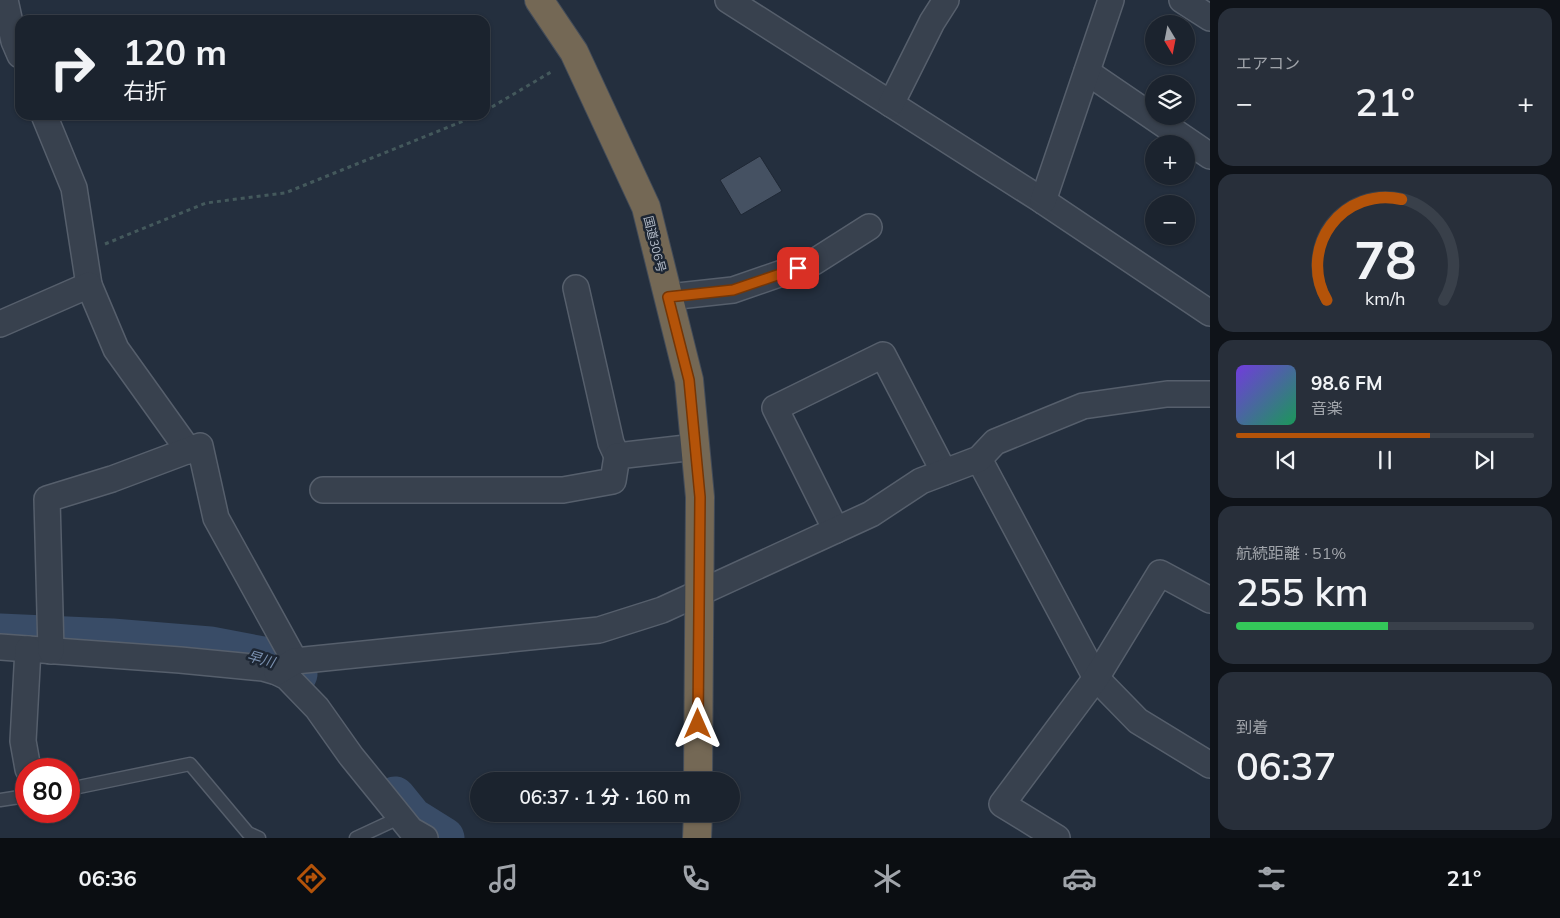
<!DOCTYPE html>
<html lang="ja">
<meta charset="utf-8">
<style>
body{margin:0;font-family:Mulish,"Noto Sans JP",sans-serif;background:#282f3a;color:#f1f3f6;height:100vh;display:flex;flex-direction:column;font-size:19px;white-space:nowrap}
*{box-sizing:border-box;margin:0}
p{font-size:16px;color:#a0a4aa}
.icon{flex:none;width:28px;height:28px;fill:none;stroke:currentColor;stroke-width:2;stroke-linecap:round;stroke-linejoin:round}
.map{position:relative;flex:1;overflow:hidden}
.details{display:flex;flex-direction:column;gap:8px;padding:8px;background:#0f1319;width:350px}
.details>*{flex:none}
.banner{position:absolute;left:15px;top:15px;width:475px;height:105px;border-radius:15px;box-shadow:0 1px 4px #0004,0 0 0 1px #39404a;background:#1b232e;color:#f1f3f6;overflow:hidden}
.needle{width:32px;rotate:170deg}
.buttons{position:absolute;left:1145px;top:15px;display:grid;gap:10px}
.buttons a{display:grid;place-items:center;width:50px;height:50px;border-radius:50%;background:#1b232e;box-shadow:0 1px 4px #0004,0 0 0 1px #39404a;font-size:25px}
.speed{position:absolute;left:15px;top:758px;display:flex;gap:10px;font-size:25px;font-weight:700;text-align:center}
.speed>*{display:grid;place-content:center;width:65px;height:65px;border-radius:50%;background:#1b232e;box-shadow:0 1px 4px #0004,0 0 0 1px #39404a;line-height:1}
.speed .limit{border:8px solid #d22;background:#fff;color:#111}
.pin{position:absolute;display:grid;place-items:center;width:42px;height:42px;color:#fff;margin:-21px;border-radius:10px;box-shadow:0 2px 8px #0006}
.me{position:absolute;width:55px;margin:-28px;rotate:0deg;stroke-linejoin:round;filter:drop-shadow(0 0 4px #0008)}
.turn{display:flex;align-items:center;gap:18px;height:105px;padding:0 25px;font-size:22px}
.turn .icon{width:65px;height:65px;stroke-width:2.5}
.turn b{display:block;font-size:35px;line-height:42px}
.big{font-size:38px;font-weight:600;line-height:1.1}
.details .widget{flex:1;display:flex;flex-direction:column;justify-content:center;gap:8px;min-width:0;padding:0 18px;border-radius:15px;background:#282f3a}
.details .dial{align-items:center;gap:0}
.dial svg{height:130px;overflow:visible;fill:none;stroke:#39404a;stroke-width:7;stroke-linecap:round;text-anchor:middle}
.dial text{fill:#f1f3f6;stroke:none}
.song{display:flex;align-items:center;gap:15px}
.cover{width:60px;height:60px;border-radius:8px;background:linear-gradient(135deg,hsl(260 70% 55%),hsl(150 70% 35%))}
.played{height:5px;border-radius:2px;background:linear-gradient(90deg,#b45309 65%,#39404a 65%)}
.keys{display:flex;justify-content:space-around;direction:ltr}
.heat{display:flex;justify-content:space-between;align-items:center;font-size:28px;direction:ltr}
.charge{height:8px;border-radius:4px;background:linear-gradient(90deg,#34c759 51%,#39404a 0)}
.trip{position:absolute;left:470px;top:772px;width:270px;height:50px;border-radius:25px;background:#1b232e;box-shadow:0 1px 4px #0004,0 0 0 1px #39404a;font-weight:600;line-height:50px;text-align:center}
.tabs{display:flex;height:80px;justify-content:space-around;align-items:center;background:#0b0e12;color:#a0a4aa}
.tabs .icon{width:35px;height:35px}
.tabs .current{color:#b45309}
.tabs b{font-size:22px;color:#f1f3f6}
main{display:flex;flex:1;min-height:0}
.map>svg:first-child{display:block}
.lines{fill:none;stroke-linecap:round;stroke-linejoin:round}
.river{stroke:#394c67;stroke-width:41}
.building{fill:#455162;stroke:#1f2835}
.lane-casing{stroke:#565f6c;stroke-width:15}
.street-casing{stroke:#565f6c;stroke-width:28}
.highway-casing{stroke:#434c59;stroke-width:30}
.path{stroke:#44595c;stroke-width:3;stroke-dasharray:4 4;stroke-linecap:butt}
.lane{stroke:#38414e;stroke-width:12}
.street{stroke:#38414e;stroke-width:25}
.highway{stroke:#746855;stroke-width:28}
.route-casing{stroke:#753606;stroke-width:12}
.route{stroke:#b45309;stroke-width:9}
.labels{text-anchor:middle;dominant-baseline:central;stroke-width:5;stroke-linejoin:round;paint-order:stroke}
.street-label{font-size:12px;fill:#b4bcc9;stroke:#1d2633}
.water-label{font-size:14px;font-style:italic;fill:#7c92b1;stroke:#1d2633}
</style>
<main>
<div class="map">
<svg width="1210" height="838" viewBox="0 0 1210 838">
<rect width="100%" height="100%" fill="#242f3e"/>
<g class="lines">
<!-- river -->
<g class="river">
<path d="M 0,634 L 112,639 L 210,647 L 268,658 L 297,674"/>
<path d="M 395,797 L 412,818 L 444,838"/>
</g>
</g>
<!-- building -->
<path class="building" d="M 760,156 L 782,191 L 741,215 L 720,180 Z"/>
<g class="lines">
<defs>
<g id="lane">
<path d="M 69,789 L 190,764 L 248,833 L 259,838"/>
<path d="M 0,800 L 26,796"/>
<path d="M 356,838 L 401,817"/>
</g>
<g id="street">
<path d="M 5,0 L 14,41 L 20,55"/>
<path d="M 728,0 L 1043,201 L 1210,313"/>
<path d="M 1182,0 L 1210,18"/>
<path d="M 1087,72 L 1210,156"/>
<path d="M 891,104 L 932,22 L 946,0"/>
<path d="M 44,115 L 74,188 L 89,285"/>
<path d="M 1043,201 L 1111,0"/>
<path d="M 576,288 L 611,443 L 617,456"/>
<path d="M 669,297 L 733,290 L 814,262 L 869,227"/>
<path d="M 0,324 L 89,285 L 116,349 L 189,451"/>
<path d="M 979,459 L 1096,678 L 1138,721 L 1210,765"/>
<path d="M 323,490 L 563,490 L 613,481 L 617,456 L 695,447"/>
<path d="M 836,530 L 775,408 L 883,355 L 944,472"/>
<path d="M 0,647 L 180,660 L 263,668 L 277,672 L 287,677 L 317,708 L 351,756 L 411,830 L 425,838"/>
<path d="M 28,649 L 23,741 L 28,769"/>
<path d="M 51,651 L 47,499 L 112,479 L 200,446 L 216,518 L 295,661"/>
<path d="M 277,672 L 295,661 L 599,630 L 662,610 L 871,514 L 921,481 L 979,459 L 995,442 L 1083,406 L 1167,394 L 1210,394"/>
<path d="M 1057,838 L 1002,804 L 1096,678 L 1160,573 L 1210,600"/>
</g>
<g id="highway">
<path d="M 539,0 L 574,52 L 646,207 L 689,380 L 700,497 L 698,781"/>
<path d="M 697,838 L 698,814"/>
</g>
</defs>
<!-- lane casing -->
<use href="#lane" class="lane-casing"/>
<!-- street casing -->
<use href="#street" class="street-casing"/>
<!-- highway casing -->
<use href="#highway" class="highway-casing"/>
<!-- path -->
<g class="path">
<path d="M 485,111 L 551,72"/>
<path d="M 105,244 L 206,203 L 285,193 L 478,115"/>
</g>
<!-- lane -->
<use href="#lane" class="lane"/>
<!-- street -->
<use href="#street" class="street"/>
<!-- highway -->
<use href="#highway" class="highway"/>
</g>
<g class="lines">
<defs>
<path id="route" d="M 698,724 L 700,497 L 689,380 L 668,297 L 733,290 L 798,268"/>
</defs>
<!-- route casing -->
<use href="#route" class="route-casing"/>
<!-- route -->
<use href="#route" class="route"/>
</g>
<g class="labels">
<!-- street labels -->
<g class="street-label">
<text transform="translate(655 244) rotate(76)">国道306号</text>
</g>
<!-- water labels -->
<g class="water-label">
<text transform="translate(261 659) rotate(16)">早川</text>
</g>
</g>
</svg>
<div class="buttons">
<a><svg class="needle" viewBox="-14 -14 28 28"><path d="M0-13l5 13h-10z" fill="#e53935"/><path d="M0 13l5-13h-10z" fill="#a0a4aa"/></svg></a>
<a><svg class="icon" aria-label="layers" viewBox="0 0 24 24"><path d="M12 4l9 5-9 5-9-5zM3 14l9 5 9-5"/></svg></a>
<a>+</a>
<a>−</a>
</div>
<div class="speed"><div class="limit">80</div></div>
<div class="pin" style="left:798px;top:268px;background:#d93025"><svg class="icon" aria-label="arrive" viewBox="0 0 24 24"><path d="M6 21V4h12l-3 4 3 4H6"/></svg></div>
<svg class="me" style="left:698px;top:724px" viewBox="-20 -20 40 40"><path d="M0-17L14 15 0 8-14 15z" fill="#b45309" stroke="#fff" stroke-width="4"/></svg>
<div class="trip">06:37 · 1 分 · 160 m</div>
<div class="banner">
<div class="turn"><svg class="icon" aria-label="right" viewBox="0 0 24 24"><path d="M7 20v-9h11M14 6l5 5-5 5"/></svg><div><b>120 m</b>右折</div></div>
</div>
</div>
<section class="details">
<div class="widget"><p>エアコン</p>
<div class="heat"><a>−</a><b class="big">21°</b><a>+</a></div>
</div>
<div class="widget dial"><svg viewBox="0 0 100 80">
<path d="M14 69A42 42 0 1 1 86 69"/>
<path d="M14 69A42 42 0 0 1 60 7" stroke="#b45309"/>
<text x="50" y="56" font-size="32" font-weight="700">78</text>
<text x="50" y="72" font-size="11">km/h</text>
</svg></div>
<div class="widget">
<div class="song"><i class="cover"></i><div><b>98.6 FM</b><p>音楽</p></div></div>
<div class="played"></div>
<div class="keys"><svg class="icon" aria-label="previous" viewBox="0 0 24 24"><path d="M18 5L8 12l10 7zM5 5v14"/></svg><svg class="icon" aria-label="pause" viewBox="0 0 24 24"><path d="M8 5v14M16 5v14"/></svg><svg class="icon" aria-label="next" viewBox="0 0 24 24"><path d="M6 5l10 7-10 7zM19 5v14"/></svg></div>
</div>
<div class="widget"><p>航続距離 · 51%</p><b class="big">255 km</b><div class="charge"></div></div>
<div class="widget"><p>到着</p><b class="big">06:37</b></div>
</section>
</main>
<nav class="tabs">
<b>06:36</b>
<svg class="icon current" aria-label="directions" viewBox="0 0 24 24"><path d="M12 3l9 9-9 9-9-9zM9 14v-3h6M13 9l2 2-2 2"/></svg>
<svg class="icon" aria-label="music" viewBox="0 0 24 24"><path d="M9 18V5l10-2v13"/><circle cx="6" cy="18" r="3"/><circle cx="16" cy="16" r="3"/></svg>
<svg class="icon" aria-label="phone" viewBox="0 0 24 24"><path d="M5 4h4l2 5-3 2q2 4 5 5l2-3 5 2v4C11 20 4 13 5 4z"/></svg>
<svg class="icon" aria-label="climate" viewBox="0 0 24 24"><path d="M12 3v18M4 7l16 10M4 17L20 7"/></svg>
<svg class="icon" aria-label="car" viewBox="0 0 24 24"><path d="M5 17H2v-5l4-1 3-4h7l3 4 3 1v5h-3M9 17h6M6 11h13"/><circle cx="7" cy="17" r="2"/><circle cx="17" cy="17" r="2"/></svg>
<svg class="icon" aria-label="filters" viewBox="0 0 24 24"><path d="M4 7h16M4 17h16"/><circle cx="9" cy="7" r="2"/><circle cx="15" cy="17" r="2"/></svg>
<b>21°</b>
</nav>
